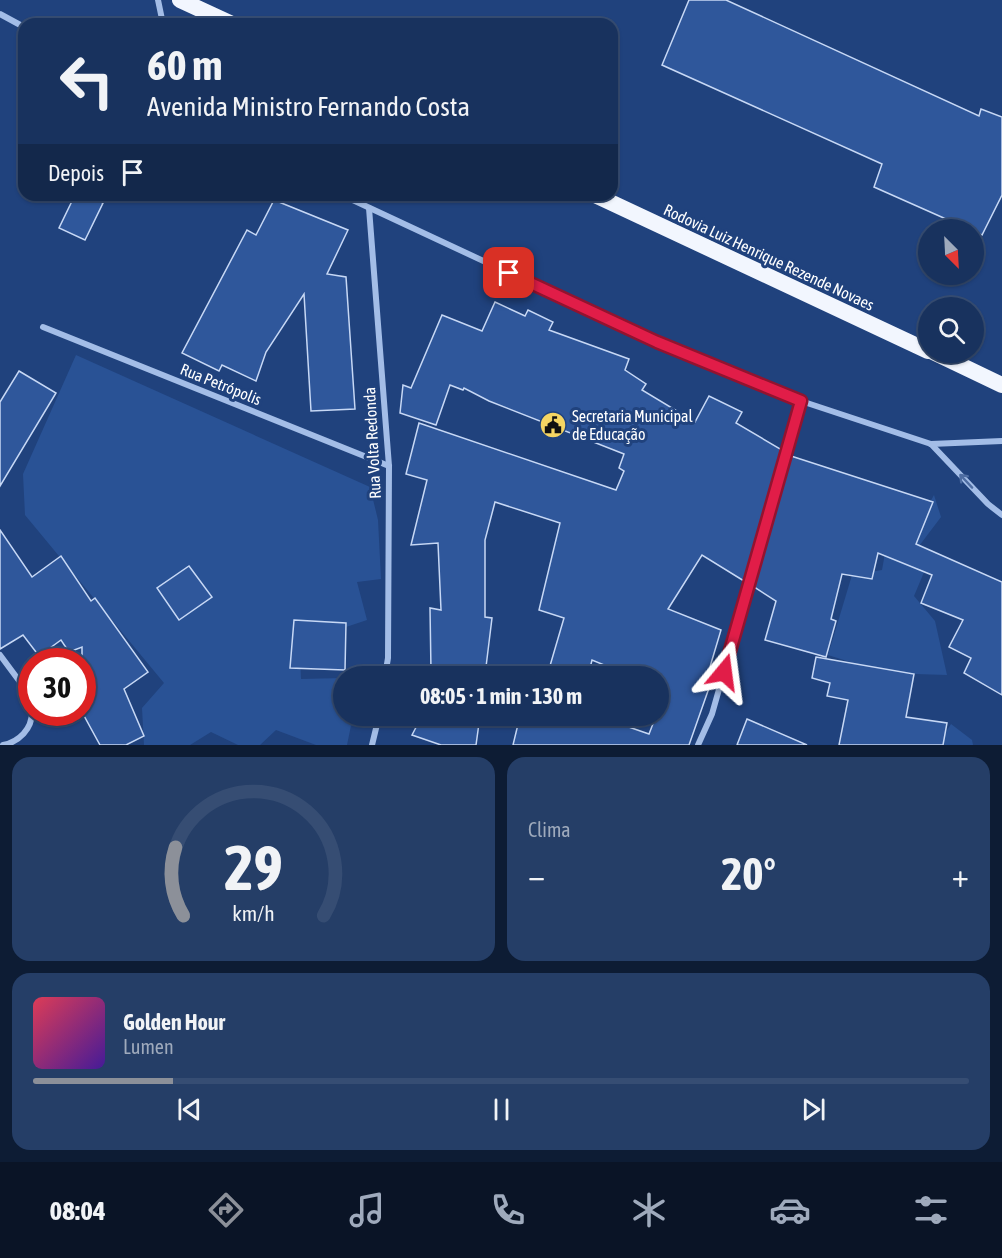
<!DOCTYPE html>
<html lang="pt">
<meta charset="utf-8">
<style>
body{margin:0;font-family:"Asap Condensed",sans-serif;background:#253e67;color:#f1f3f6;height:100vh;display:flex;flex-direction:column;font-size:22px;white-space:nowrap}
*{box-sizing:border-box;margin:0}
p{font-size:20px;color:#9faabc}
.icon{flex:none;width:33px;height:33px;fill:none;stroke:currentColor;stroke-width:2;stroke-linecap:round;stroke-linejoin:round}
.map{position:relative;height:745px;overflow:hidden}
.sheet{display:flex;flex-direction:column;gap:12px;padding:12px;background:#0d1c34;flex:1}
.sheet>*{flex:none}
.guide{position:absolute;left:18px;top:18px;width:600px;height:183px;border-radius:18px;box-shadow:0 2px 4px #0004,0 0 0 2px #364d73;background:#18325e;color:#f1f3f6;overflow:hidden}
.needle{width:39px;rotate:156deg}
.fabs{position:absolute;left:918px;top:219px;display:grid;gap:12px}
.fabs a{display:grid;place-items:center;width:66px;height:66px;border-radius:50%;background:#18325e;box-shadow:0 2px 4px #0004,0 0 0 2px #364d73;font-size:30px}
.speed{position:absolute;left:18px;top:648px;display:flex;gap:12px;font-size:30px;font-weight:700;text-align:center}
.speed>*{display:grid;place-content:center;width:78px;height:78px;border-radius:50%;background:#18325e;box-shadow:0 2px 4px #0004,0 0 0 2px #364d73;line-height:1}
.speed .limit{border:9px solid #d22;background:#fff;color:#111}
.pin{position:absolute;display:grid;place-items:center;width:51px;height:51px;color:#fff;margin:-26px;border-radius:12px;box-shadow:0 3px 9px #0006}
.me{position:absolute;width:66px;margin:-33px;rotate:16deg;stroke-linejoin:round;filter:drop-shadow(0 0 4px #0008)}
.turn{display:flex;align-items:center;gap:21px;height:126px;padding:0 30px;font-size:27px}
.turn .icon{width:78px;height:78px;stroke-width:2.5}
.turn b{display:block;font-size:42px;line-height:51px}
.then{display:flex;align-items:center;height:57px;padding:0 30px;background:#0003;gap:12px;font-size:22px}
.big{font-size:45px;font-weight:700;line-height:1.1}
.sheet .tile{flex:1;display:flex;flex-direction:column;justify-content:center;gap:9px;min-width:0;padding:0 21px;border-radius:18px;background:#253e67}
.sheet .dial{align-items:center;gap:0}
.dial svg{height:156px;overflow:visible;fill:none;stroke:#364d73;stroke-width:7;stroke-linecap:round;text-anchor:middle}
.dial text{fill:#f1f3f6;stroke:none}
.song{display:flex;align-items:center;gap:18px}
.cover{width:72px;height:72px;border-radius:9px;background:linear-gradient(135deg,hsl(350 70% 55%),hsl(260 70% 35%))}
.played{height:6px;border-radius:3px;background:linear-gradient(90deg,#8c9099 15%,#364d73 15%)}
.keys{display:flex;justify-content:space-around;direction:ltr}
.heat{display:flex;justify-content:space-between;align-items:center;font-size:33px;direction:ltr}
.sheet .tiles{flex:1;display:grid;gap:12px;grid-template-columns:1fr 1fr}
.tile:last-child{grid-column:span 2}
.trip{position:absolute;left:333px;top:666px;width:336px;height:60px;border-radius:30px;background:#18325e;box-shadow:0 2px 4px #0004,0 0 0 2px #364d73;font-weight:700;line-height:60px;text-align:center}
.dock{display:flex;height:96px;justify-content:space-around;align-items:center;background:#0a1426;color:#9faabc}
.dock .icon{width:42px;height:42px}
.dock .on{color:#8c9099}
.dock b{font-size:27px;color:#f1f3f6}
.map>svg:first-child{display:block}
.green{fill:#295295}
.building{fill:#2f579b;stroke:#c7d8f5;stroke-width:1.5}
.lines{fill:none;stroke-linecap:round;stroke-linejoin:round}
.minor{stroke:#a3bde7;stroke-width:6}
.trunk{stroke:#f2f6fe;stroke-width:16}
.oneway{stroke:#4e6da2}
.route-casing{stroke:#92132f;stroke-width:15}
.route{stroke:#e11d48;stroke-width:10}
.labels{text-anchor:middle;dominant-baseline:central;stroke-width:6;stroke-linejoin:round;paint-order:stroke}
.street-label{font-size:16px;fill:#fff;stroke:#20427d}
.poi-label{font-size:16px;fill:#fff;stroke:#20427d;text-anchor:start}
</style>
<div class="map">
<svg width="1002" height="745" viewBox="0 0 1002 745">
<rect width="100%" height="100%" fill="#20427d"/>
<!-- green -->
<g class="green">
<path d="M 76,355 L 370,487 L 378,520 L 381,579 L 357,582 L 367,620 L 334,631 L 299,629 L 301,679 L 343,678 L 344,716 L 353,716 L 347,745 L 316,745 L 276,730 L 260,745 L 238,745 L 211,732 L 190,745 L 144,745 L 142,708 L 164,683 L 25,515 L 23,474 Z"/>
<path d="M 934,495 L 941,517 L 916,550 L 930,558 L 914,596 L 935,621 L 947,675 L 885,673 L 828,655 L 852,575 L 882,570 L 892,514 L 921,519 Z"/>
<path d="M 951,724 L 972,740 L 973,745 L 938,745 Z"/>
</g>
<!-- building -->
<g class="building">
<path d="M 689,0 L 726,0 L 979,116 L 981,109 L 1002,117 L 1002,195 L 982,235 L 874,187 L 882,164 L 662,65 Z"/>
<path d="M 75,195 L 85,195 L 103,203 L 85,240 L 59,228 Z"/>
<path d="M 274,200 L 348,230 L 327,274 L 346,277 L 355,409 L 311,411 L 304,294 L 266,352 L 256,381 L 222,365 L 219,371 L 182,353 L 247,230 L 256,235 Z"/>
<path d="M 495,302 L 525,316 L 528,310 L 553,322 L 549,330 L 629,359 L 625,370 L 646,384 L 642,390 L 695,422 L 709,396 L 742,412 L 736,423 L 782,450 L 744,581 L 702,555 L 668,609 L 721,630 L 704,687 L 709,688 L 689,745 L 513,745 L 520,716 L 597,716 L 649,734 L 656,716 L 658,716 L 658,707 L 664,690 L 658,688 L 658,676 L 631,676 L 592,660 L 588,676 L 547,676 L 564,618 L 539,610 L 560,523 L 495,502 L 485,540 L 485,617 L 492,618 L 485,675 L 431,671 L 430,608 L 441,610 L 438,543 L 411,545 L 427,480 L 406,474 L 419,423 L 616,490 L 624,471 L 619,468 L 624,454 L 489,401 L 464,388 L 463,390 L 450,385 L 436,425 L 400,413 L 403,385 L 411,388 L 442,315 L 482,331 Z"/>
<path d="M 19,371 L 56,393 L 0,486 L 0,402 Z"/>
<path d="M 791,456 L 933,502 L 916,544 L 1002,582 L 1002,695 L 964,673 L 971,658 L 949,647 L 963,620 L 921,603 L 932,575 L 878,553 L 872,579 L 842,574 L 831,619 L 836,621 L 826,657 L 765,640 L 776,601 L 754,587 Z"/>
<path d="M 0,530 L 32,577 L 61,556 L 91,601 L 95,598 L 148,672 L 124,689 L 144,736 L 126,745 L 100,745 L 82,712 L 82,647 L 69,652 L 61,640 L 39,656 L 23,635 L 0,649 Z"/>
<path d="M 189,566 L 212,597 L 179,620 L 157,588 Z"/>
<path d="M 294,620 L 346,623 L 345,670 L 290,668 Z"/>
<path d="M 816,657 L 914,674 L 906,717 L 947,723 L 943,745 L 839,745 L 848,700 L 827,696 L 830,683 L 812,678 Z"/>
<path d="M 422,716 L 480,716 L 476,745 L 441,745 L 412,735 Z"/>
<path d="M 747,719 L 807,745 L 737,745 Z"/>
</g>
<g class="lines">
<!-- minor -->
<g class="minor">
<path d="M 158,0 L 163,24"/>
<path d="M 0,14 L 24,27"/>
<path d="M 342,195 L 657,342 L 801,401 L 931,444 L 988,504 L 1002,515"/>
<path d="M 369,208 L 389,466 L 388,658 L 385,676"/>
<path d="M 43,327 L 389,466"/>
<path d="M 931,444 L 1002,441"/>
<path d="M 0,655 L 26,690 L 32,711"/>
<path d="M 3,745 C 19,742 32,729 32,712"/>
<path d="M 372,745 L 379,716"/>
<path d="M 698,745 L 712,714 L 801,401"/>
</g>
<!-- trunk -->
<g class="trunk">
<path d="M 180,0 L 232,24"/>
<path d="M 595,195 L 928,351"/>
<path d="M 933,352 L 1002,385"/>
</g>
</g>
<!-- one-way arrows -->
<defs><path id="oneway-shaft" d="M-6 0H5M1.5-3L5.5 0L1.5 3" fill="none" stroke-width="1.6" stroke-linecap="round" stroke-linejoin="round" transform="scale(1.5)"/></defs>
<use class="oneway" href="#oneway-shaft" transform="translate(966 481) rotate(-133)"/>
<g class="lines">
<defs>
<path id="route" d="M 509,273 L 657,342 L 801,401 L 724,672"/>
</defs>
<!-- route casing -->
<use href="#route" class="route-casing"/>
<!-- route -->
<use href="#route" class="route"/>
</g>
<!-- icons -->
<defs>
<symbol id="civic-disc" viewBox="-11 -11 22 22"><circle r="9.5" fill="#f5d563" stroke="#20427d"/><path d="M-.6-6.5H3V-4.5H.6V-3L4-1V1h2V6H-6V1h2V-1L-.6-3ZM-1.2 2.5V6h2.4V2.5Z" fill="#111"/></symbol>
</defs>
<g fill-rule="evenodd">
<use href="#civic-disc" x="538" y="410" width="30" height="30"/>
</g>
<g class="labels">
<!-- street labels -->
<g class="street-label">
<text transform="translate(769 257) rotate(25)">Rodovia Luiz Henrique Rezende Novaes</text>
<text transform="translate(221 384) rotate(22)">Rua Petrópolis</text>
<text transform="translate(372 443) rotate(-93)">Rua Volta Redonda</text>
</g>
<!-- poi labels -->
<g class="poi-label">
<text x="572" y="416">Secretaria Municipal<tspan x="572" dy="18">de Educação</tspan></text>
</g>
</g>
</svg>
<div class="fabs">
<a><svg class="needle" viewBox="-14 -14 28 28"><path d="M0-13l5 13h-10z" fill="#e53935"/><path d="M0 13l5-13h-10z" fill="#9faabc"/></svg></a>
<a><svg class="icon" aria-label="search" viewBox="0 0 24 24"><circle cx="10" cy="10" r="6"/><path d="M15 15l6 6"/></svg></a>
</div>
<div class="speed"><div class="limit">30</div></div>
<div class="pin" style="left:509px;top:273px;background:#d93025"><svg class="icon" aria-label="arrive" viewBox="0 0 24 24"><path d="M6 21V4h12l-3 4 3 4H6"/></svg></div>
<svg class="me" style="left:724px;top:672px" viewBox="-20 -20 40 40"><path d="M0-17L14 15 0 8-14 15z" fill="#e11d48" stroke="#fff" stroke-width="4"/></svg>
<div class="trip">08:05 · 1 min · 130 m</div>
<div class="guide">
<div class="turn"><svg class="icon" aria-label="left" viewBox="0 0 24 24"><path d="M17 20v-9H6M10 6l-5 5 5 5"/></svg><div><b>60 m</b>Avenida Ministro Fernando Costa</div></div>
<div class="then">Depois<svg class="icon" aria-label="arrive" viewBox="0 0 24 24"><path d="M6 21V4h12l-3 4 3 4H6"/></svg></div>
</div>
</div>
<section class="sheet">
<div class="tiles">
<div class="tile dial"><svg viewBox="0 0 100 80">
<path d="M14 69A42 42 0 1 1 86 69"/>
<path d="M14 69A42 42 0 0 1 10 34" stroke="#8c9099"/>
<text x="50" y="56" font-size="32" font-weight="700">29</text>
<text x="50" y="72" font-size="11">km/h</text>
</svg></div>
<div class="tile"><p>Clima</p>
<div class="heat"><a>−</a><b class="big">20°</b><a>+</a></div>
</div>
<div class="tile">
<div class="song"><i class="cover"></i><div><b>Golden Hour</b><p>Lumen</p></div></div>
<div class="played"></div>
<div class="keys"><svg class="icon" aria-label="previous" viewBox="0 0 24 24"><path d="M18 5L8 12l10 7zM5 5v14"/></svg><svg class="icon" aria-label="pause" viewBox="0 0 24 24"><path d="M8 5v14M16 5v14"/></svg><svg class="icon" aria-label="next" viewBox="0 0 24 24"><path d="M6 5l10 7-10 7zM19 5v14"/></svg></div>
</div>
</div>
</section>
<nav class="dock">
<b>08:04</b>
<svg class="icon on" aria-label="directions" viewBox="0 0 24 24"><path d="M12 3l9 9-9 9-9-9zM9 14v-3h6M13 9l2 2-2 2"/></svg>
<svg class="icon" aria-label="music" viewBox="0 0 24 24"><path d="M9 18V5l10-2v13"/><circle cx="6" cy="18" r="3"/><circle cx="16" cy="16" r="3"/></svg>
<svg class="icon" aria-label="phone" viewBox="0 0 24 24"><path d="M5 4h4l2 5-3 2q2 4 5 5l2-3 5 2v4C11 20 4 13 5 4z"/></svg>
<svg class="icon" aria-label="climate" viewBox="0 0 24 24"><path d="M12 3v18M4 7l16 10M4 17L20 7"/></svg>
<svg class="icon" aria-label="car" viewBox="0 0 24 24"><path d="M5 17H2v-5l4-1 3-4h7l3 4 3 1v5h-3M9 17h6M6 11h13"/><circle cx="7" cy="17" r="2"/><circle cx="17" cy="17" r="2"/></svg>
<svg class="icon" aria-label="filters" viewBox="0 0 24 24"><path d="M4 7h16M4 17h16"/><circle cx="9" cy="7" r="2"/><circle cx="15" cy="17" r="2"/></svg>
</nav>
